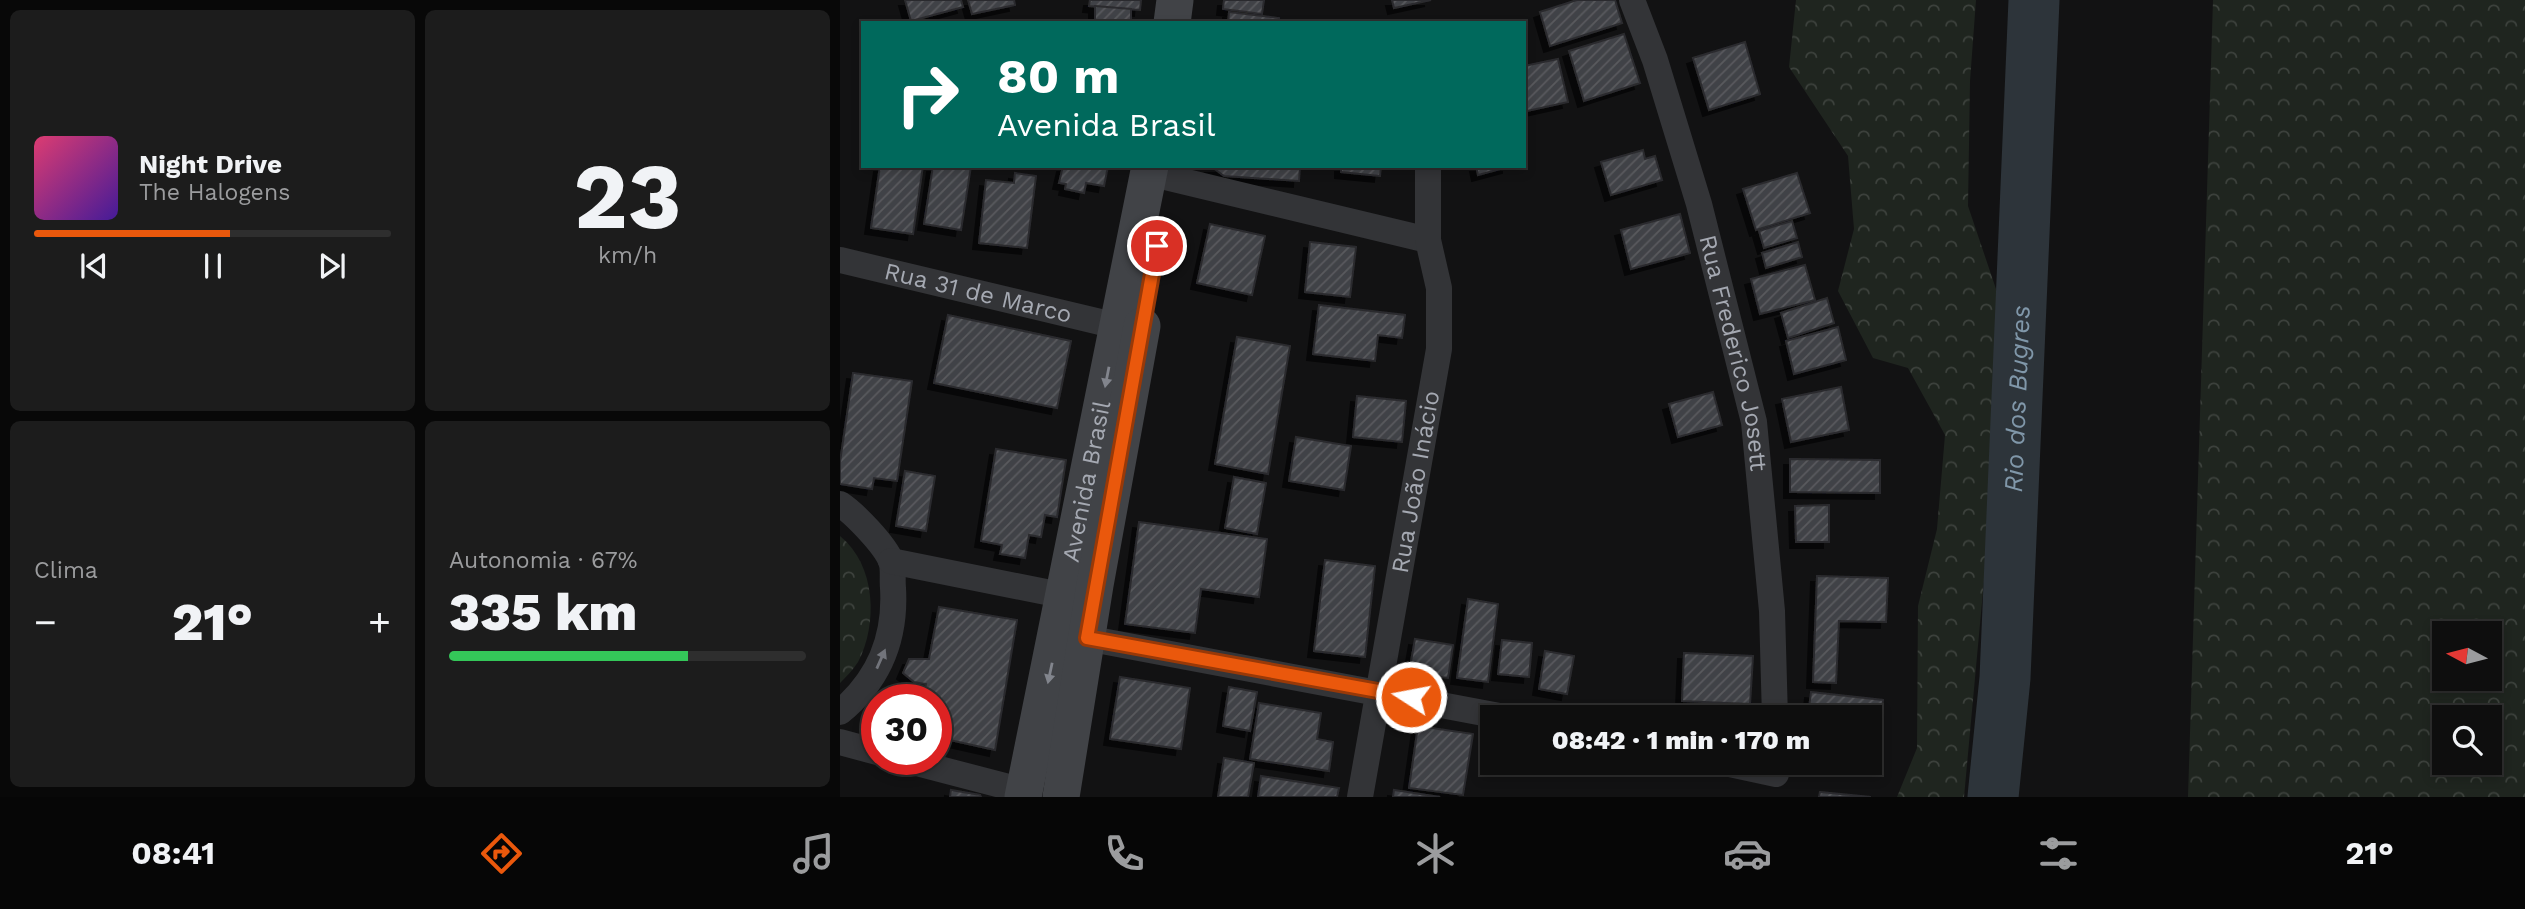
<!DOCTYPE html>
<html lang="pt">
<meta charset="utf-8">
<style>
body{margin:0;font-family:"Work Sans",sans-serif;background:#1c1c1c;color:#f1f3f6;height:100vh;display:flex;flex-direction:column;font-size:26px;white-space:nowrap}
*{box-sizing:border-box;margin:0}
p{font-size:23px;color:#9b9c9e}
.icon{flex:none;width:38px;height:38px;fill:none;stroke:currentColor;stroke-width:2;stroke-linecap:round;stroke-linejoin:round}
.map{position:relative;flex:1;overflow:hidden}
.panel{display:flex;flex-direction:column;gap:10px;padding:10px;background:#080808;width:840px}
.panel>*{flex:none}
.top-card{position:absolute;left:21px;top:21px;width:665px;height:147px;border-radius:0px;box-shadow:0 4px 10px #0003,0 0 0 2px #2e2e2e;background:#00695c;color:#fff;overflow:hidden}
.needle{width:46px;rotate:277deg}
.buttons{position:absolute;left:1592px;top:621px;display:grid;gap:14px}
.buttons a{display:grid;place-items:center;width:70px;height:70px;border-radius:0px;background:#0e0e0e;box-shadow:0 4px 10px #0003,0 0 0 2px #2e2e2e;font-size:35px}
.speed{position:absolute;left:21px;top:684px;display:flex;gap:14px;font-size:35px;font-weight:700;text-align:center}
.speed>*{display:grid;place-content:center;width:91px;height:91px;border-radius:50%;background:#0e0e0e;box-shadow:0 4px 10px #0003,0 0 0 2px #2e2e2e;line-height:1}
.speed .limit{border:10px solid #d22;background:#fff;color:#111}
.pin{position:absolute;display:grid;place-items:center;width:60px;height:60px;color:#fff;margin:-30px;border:4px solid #fff;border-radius:50%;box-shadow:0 2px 7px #0007}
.me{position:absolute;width:77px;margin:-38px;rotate:281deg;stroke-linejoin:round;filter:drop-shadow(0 0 5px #0008)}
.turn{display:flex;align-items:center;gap:24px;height:147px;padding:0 21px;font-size:32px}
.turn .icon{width:91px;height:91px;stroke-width:2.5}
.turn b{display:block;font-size:49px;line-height:60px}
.big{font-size:52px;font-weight:800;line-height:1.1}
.panel .tile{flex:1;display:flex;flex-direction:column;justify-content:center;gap:10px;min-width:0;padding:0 24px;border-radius:10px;background:#1c1c1c}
.panel .dial{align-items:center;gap:0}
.dial b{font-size:91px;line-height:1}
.song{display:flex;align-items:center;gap:21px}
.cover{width:84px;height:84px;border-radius:10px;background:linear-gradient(135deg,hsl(340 70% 55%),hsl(260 70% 35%))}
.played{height:7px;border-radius:4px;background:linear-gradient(90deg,#ea580c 55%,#2e2e2e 55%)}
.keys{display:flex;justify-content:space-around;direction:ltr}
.heat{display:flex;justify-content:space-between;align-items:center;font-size:38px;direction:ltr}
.charge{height:10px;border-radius:5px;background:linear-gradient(90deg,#34c759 67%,#2e2e2e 0)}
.panel .tiles{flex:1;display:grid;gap:10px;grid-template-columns:repeat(2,1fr)}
.trip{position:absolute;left:640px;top:705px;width:402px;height:70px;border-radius:0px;background:#0e0e0e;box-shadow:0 4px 10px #0003,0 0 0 2px #2e2e2e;font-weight:800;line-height:70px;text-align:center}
.tabs{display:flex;height:112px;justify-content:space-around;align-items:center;background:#060606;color:#9b9c9e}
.tabs .icon{width:49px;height:49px}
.tabs .on{color:#ea580c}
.tabs b{font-size:32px;color:#f1f3f6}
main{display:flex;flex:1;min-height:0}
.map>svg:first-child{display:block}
.forest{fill:url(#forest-crowns);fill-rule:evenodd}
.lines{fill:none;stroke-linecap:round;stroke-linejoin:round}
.river{stroke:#2d343a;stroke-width:51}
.building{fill:url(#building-hatch);stroke:#2c2c2f;stroke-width:2;filter:url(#shadow)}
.street{stroke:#333437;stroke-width:26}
.secondary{stroke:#414347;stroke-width:37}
.oneway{fill:#82858d}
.oneway2{fill:#72747b}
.route-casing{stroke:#983908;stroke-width:18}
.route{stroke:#ea580c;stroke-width:12}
.labels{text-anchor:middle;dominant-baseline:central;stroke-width:7;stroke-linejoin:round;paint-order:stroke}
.street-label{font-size:24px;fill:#a5a9b2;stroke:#0d0d0e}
.water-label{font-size:26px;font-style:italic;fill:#8097a9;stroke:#0d0d0e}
</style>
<main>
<section class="panel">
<div class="tiles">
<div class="tile">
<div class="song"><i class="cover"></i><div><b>Night Drive</b><p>The Halogens</p></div></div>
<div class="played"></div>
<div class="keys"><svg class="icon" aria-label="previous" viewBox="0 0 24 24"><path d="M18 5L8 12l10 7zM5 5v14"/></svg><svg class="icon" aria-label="pause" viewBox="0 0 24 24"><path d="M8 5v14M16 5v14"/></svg><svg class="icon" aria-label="next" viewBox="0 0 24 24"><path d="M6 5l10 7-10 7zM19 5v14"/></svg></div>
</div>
<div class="tile dial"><b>23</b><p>km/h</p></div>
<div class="tile"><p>Clima</p>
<div class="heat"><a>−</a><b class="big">21°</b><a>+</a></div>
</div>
<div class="tile"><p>Autonomia · 67%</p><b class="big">335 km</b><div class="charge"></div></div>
</div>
</section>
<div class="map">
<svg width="1685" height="797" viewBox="0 0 1685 797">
<defs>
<pattern id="forest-crowns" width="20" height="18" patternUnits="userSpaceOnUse" patternTransform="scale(1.75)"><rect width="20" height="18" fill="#1f251f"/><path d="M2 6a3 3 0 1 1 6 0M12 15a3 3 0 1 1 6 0" fill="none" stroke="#3d423d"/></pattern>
<pattern id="building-hatch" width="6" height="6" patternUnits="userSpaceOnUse" patternTransform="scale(1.75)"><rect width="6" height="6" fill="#414246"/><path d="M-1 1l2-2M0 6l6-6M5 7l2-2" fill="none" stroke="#595a5e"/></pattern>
<filter id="shadow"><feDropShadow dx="-6" dy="6" stdDeviation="0" flood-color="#0009"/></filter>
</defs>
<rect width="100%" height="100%" fill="#121213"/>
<!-- forest -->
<g class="forest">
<path d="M 956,0 L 1136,0 L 1130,81 L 1128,206 L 1157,292 L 1153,483 L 1124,797 L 1057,797 L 1077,748 L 1078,606 L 1097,529 L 1105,435 L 1068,368 L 1033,358 L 998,291 L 1014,229 L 1008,156 L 949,67 Z"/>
<path d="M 1373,0 L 1685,0 L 1685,797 L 1348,797 ZM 1605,634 L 1650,634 L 1650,679 L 1605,679 ZM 1605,718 L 1650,718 L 1650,763 L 1605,763 Z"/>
<path d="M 0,536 C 36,565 38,624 18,662 C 13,670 6,677 0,683 Z"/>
</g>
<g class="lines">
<!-- river -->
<path class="river" id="s1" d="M 1153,797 L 1165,678 L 1194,0"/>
</g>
<!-- building -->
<g class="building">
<path d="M 65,0 L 121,0 L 123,7 L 71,21 Z"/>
<path d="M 128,0 L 174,0 L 175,5 L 132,14 Z"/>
<path d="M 250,0 L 301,0 L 300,10 L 249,6 Z"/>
<path d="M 384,0 L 424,0 L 422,14 L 383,9 Z"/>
<path d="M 552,0 L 591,0 L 554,8 Z"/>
<path d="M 737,0 L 775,0 L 782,23 L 710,46 L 700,12 Z"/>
<path d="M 255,6 L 291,9 L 291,23 L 255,23 Z"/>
<path d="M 389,12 L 439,18 L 438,23 L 388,23 Z"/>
<path d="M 784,34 L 800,83 L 744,101 L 729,51 Z"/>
<path d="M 905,42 L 920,94 L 869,110 L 853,58 Z"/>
<path d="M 718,59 L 728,102 L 687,111 L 684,66 Z"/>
<path d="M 803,150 L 805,159 L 815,156 L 822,180 L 771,195 L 761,162 Z"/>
<path d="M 40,166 L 83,166 L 73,234 L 31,228 Z"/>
<path d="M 93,166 L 131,166 L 121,230 L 84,224 Z"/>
<path d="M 223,166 L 268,166 L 264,186 L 246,183 L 244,193 L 225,189 L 226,184 L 219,183 Z"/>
<path d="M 460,166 L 459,181 L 384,176 L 372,167 Z"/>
<path d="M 501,166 L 541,166 L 540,176 L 501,172 Z"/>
<path d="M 636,166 L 668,166 L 668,167 L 638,175 Z"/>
<path d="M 175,173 L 196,176 L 187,248 L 139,243 L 146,180 L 174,183 Z"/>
<path d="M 957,173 L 970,213 L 916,230 L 903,189 Z"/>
<path d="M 840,214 L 850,253 L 791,269 L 781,230 Z"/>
<path d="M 952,221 L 957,238 L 924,248 L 919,231 Z"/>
<path d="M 370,224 L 425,236 L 412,295 L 357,283 Z"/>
<path d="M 470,242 L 516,247 L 510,297 L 465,292 Z"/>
<path d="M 958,242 L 962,257 L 926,268 L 922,253 Z"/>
<path d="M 965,265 L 975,300 L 920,314 L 911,279 Z"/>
<path d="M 987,298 L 994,323 L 948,338 L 941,313 Z"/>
<path d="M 479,305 L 565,315 L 562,338 L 538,335 L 535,361 L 473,354 Z"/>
<path d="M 108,315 L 231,341 L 217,408 L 94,383 Z"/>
<path d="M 998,327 L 1006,360 L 954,374 L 946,341 Z"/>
<path d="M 397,337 L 450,346 L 428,474 L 375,464 Z"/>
<path d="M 13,373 L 72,381 L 57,481 L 34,478 L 32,489 L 0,484 L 0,462 Z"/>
<path d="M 1001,387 L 1009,430 L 951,442 L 942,399 Z"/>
<path d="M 873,392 L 882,425 L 838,437 L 829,404 Z"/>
<path d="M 517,396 L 566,401 L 562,442 L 513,437 Z"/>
<path d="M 456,437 L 511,446 L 504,490 L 449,481 Z"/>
<path d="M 156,449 L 226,460 L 217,517 L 205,515 L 201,537 L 189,535 L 185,558 L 160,554 L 162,545 L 141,541 Z"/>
<path d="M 950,459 L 1040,460 L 1040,493 L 950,492 Z"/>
<path d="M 65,471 L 95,476 L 86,531 L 56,526 Z"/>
<path d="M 394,477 L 426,483 L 417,534 L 385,528 Z"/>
<path d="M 989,505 L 989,542 L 956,542 L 955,506 Z"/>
<path d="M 299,522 L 427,539 L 419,597 L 361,589 L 355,633 L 285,624 Z"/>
<path d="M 485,560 L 535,566 L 525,657 L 474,651 Z"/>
<path d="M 977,576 L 1048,578 L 1046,622 L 999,621 L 996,683 L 973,682 Z"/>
<path d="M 628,599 L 658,604 L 648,682 L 617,678 Z"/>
<path d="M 99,607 L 177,620 L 155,750 L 96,737 L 96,700 L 83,700 L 86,684 L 74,682 L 63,673 L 69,659 L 89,659 Z"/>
<path d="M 575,639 L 613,645 L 608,678 L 569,673 Z"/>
<path d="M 662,640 L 692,643 L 689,677 L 658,674 Z"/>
<path d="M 705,651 L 734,656 L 727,694 L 699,689 Z"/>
<path d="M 844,653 L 913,656 L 910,704 L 842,701 Z"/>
<path d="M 280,677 L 350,688 L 341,749 L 270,739 Z"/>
<path d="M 389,687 L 417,692 L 410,731 L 383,726 Z"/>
<path d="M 971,692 L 1043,700 L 1037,762 L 1031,761 L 1031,718 L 968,718 Z"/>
<path d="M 419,703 L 481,713 L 477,739 L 493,742 L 489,771 L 410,759 Z"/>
<path d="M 578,726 L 633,734 L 623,795 L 569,788 Z"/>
<path d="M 384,758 L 414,763 L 408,797 L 378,797 Z"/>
<path d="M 421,776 L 499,788 L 497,797 L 418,797 Z"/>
<path d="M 111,790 L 140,795 L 141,797 L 110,797 Z"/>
<path d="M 554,790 L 600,797 L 553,797 Z"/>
<path d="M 980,792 L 1031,797 L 979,797 Z"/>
</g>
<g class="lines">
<!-- street -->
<g class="street">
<path id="s2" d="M 792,0 L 815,60 L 859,204 L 914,422 L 932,611 L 935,718"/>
<path d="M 309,173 L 588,240"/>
<path id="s3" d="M 0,260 L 277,326"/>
<path d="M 0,504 C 14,513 45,545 51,561 C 54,568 52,580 53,588 C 56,639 39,680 0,712"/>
<path d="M 51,561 L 241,599"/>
<path d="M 230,635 L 670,718"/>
<path d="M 0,742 L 37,752"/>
<path d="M 65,760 L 184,791"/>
<path d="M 885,763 L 936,774"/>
<path id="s4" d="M 520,797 L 599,349 L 599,288 L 588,240 L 588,166"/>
</g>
<!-- secondary -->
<g class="secondary">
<path d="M 332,23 L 335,0"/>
<path id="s5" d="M 183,797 L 310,166"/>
<path d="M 221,797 L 255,585 L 302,326"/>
</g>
</g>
<!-- one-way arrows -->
<defs><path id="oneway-solid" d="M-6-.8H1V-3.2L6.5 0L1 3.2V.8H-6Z" transform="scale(1.75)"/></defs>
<g class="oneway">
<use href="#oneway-solid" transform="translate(267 377) rotate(101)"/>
<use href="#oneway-solid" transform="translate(210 673) rotate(102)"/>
</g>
<use class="oneway2" href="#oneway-solid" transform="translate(41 659) rotate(-66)"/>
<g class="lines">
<defs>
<path id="route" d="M 317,246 L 247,638 L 571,697"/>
</defs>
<!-- route casing -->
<use href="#route" class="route-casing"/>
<!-- route -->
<use href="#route" class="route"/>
</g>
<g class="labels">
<!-- street labels -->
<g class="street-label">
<text stroke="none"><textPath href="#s3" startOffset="142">Rua 31 de Marco</textPath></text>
<text stroke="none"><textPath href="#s2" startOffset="368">Rua Frederico Josett</textPath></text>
<text stroke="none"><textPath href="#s5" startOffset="322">Avenida Brasil</textPath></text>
<text stroke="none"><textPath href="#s4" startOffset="320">Rua João Inácio</textPath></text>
</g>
<!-- water labels -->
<g class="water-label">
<text stroke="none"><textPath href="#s1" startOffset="399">Rio dos Bugres</textPath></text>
</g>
</g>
</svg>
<div class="buttons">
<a><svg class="needle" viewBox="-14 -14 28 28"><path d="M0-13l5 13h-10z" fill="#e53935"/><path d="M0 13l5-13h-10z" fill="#9b9c9e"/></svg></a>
<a><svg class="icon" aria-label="search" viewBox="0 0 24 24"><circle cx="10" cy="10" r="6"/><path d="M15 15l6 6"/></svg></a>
</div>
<div class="speed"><div class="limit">30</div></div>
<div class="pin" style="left:317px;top:246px;background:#d93025"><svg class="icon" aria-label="arrive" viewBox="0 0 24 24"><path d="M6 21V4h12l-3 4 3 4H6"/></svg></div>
<svg class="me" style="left:571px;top:697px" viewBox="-20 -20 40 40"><circle r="17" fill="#ea580c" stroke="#fff" stroke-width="3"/><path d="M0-11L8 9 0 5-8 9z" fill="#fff"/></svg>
<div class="trip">08:42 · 1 min · 170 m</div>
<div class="top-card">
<div class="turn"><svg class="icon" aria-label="right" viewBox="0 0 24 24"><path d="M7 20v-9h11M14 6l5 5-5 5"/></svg><div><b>80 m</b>Avenida Brasil</div></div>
</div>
</div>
</main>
<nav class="tabs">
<b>08:41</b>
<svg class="icon on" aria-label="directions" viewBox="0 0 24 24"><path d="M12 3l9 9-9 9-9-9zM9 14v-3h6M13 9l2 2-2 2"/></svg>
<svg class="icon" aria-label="music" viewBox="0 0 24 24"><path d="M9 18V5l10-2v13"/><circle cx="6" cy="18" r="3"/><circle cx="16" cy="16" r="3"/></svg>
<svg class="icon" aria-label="phone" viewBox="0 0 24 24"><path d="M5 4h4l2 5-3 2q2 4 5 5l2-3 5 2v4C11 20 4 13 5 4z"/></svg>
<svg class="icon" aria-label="climate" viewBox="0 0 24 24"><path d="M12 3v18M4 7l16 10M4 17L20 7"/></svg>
<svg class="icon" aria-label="car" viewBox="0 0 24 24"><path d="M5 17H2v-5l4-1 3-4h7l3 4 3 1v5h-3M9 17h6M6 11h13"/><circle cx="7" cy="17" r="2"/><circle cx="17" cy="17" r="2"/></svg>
<svg class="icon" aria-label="filters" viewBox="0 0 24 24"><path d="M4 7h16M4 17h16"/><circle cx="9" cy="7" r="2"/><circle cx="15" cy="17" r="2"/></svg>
<b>21°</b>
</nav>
